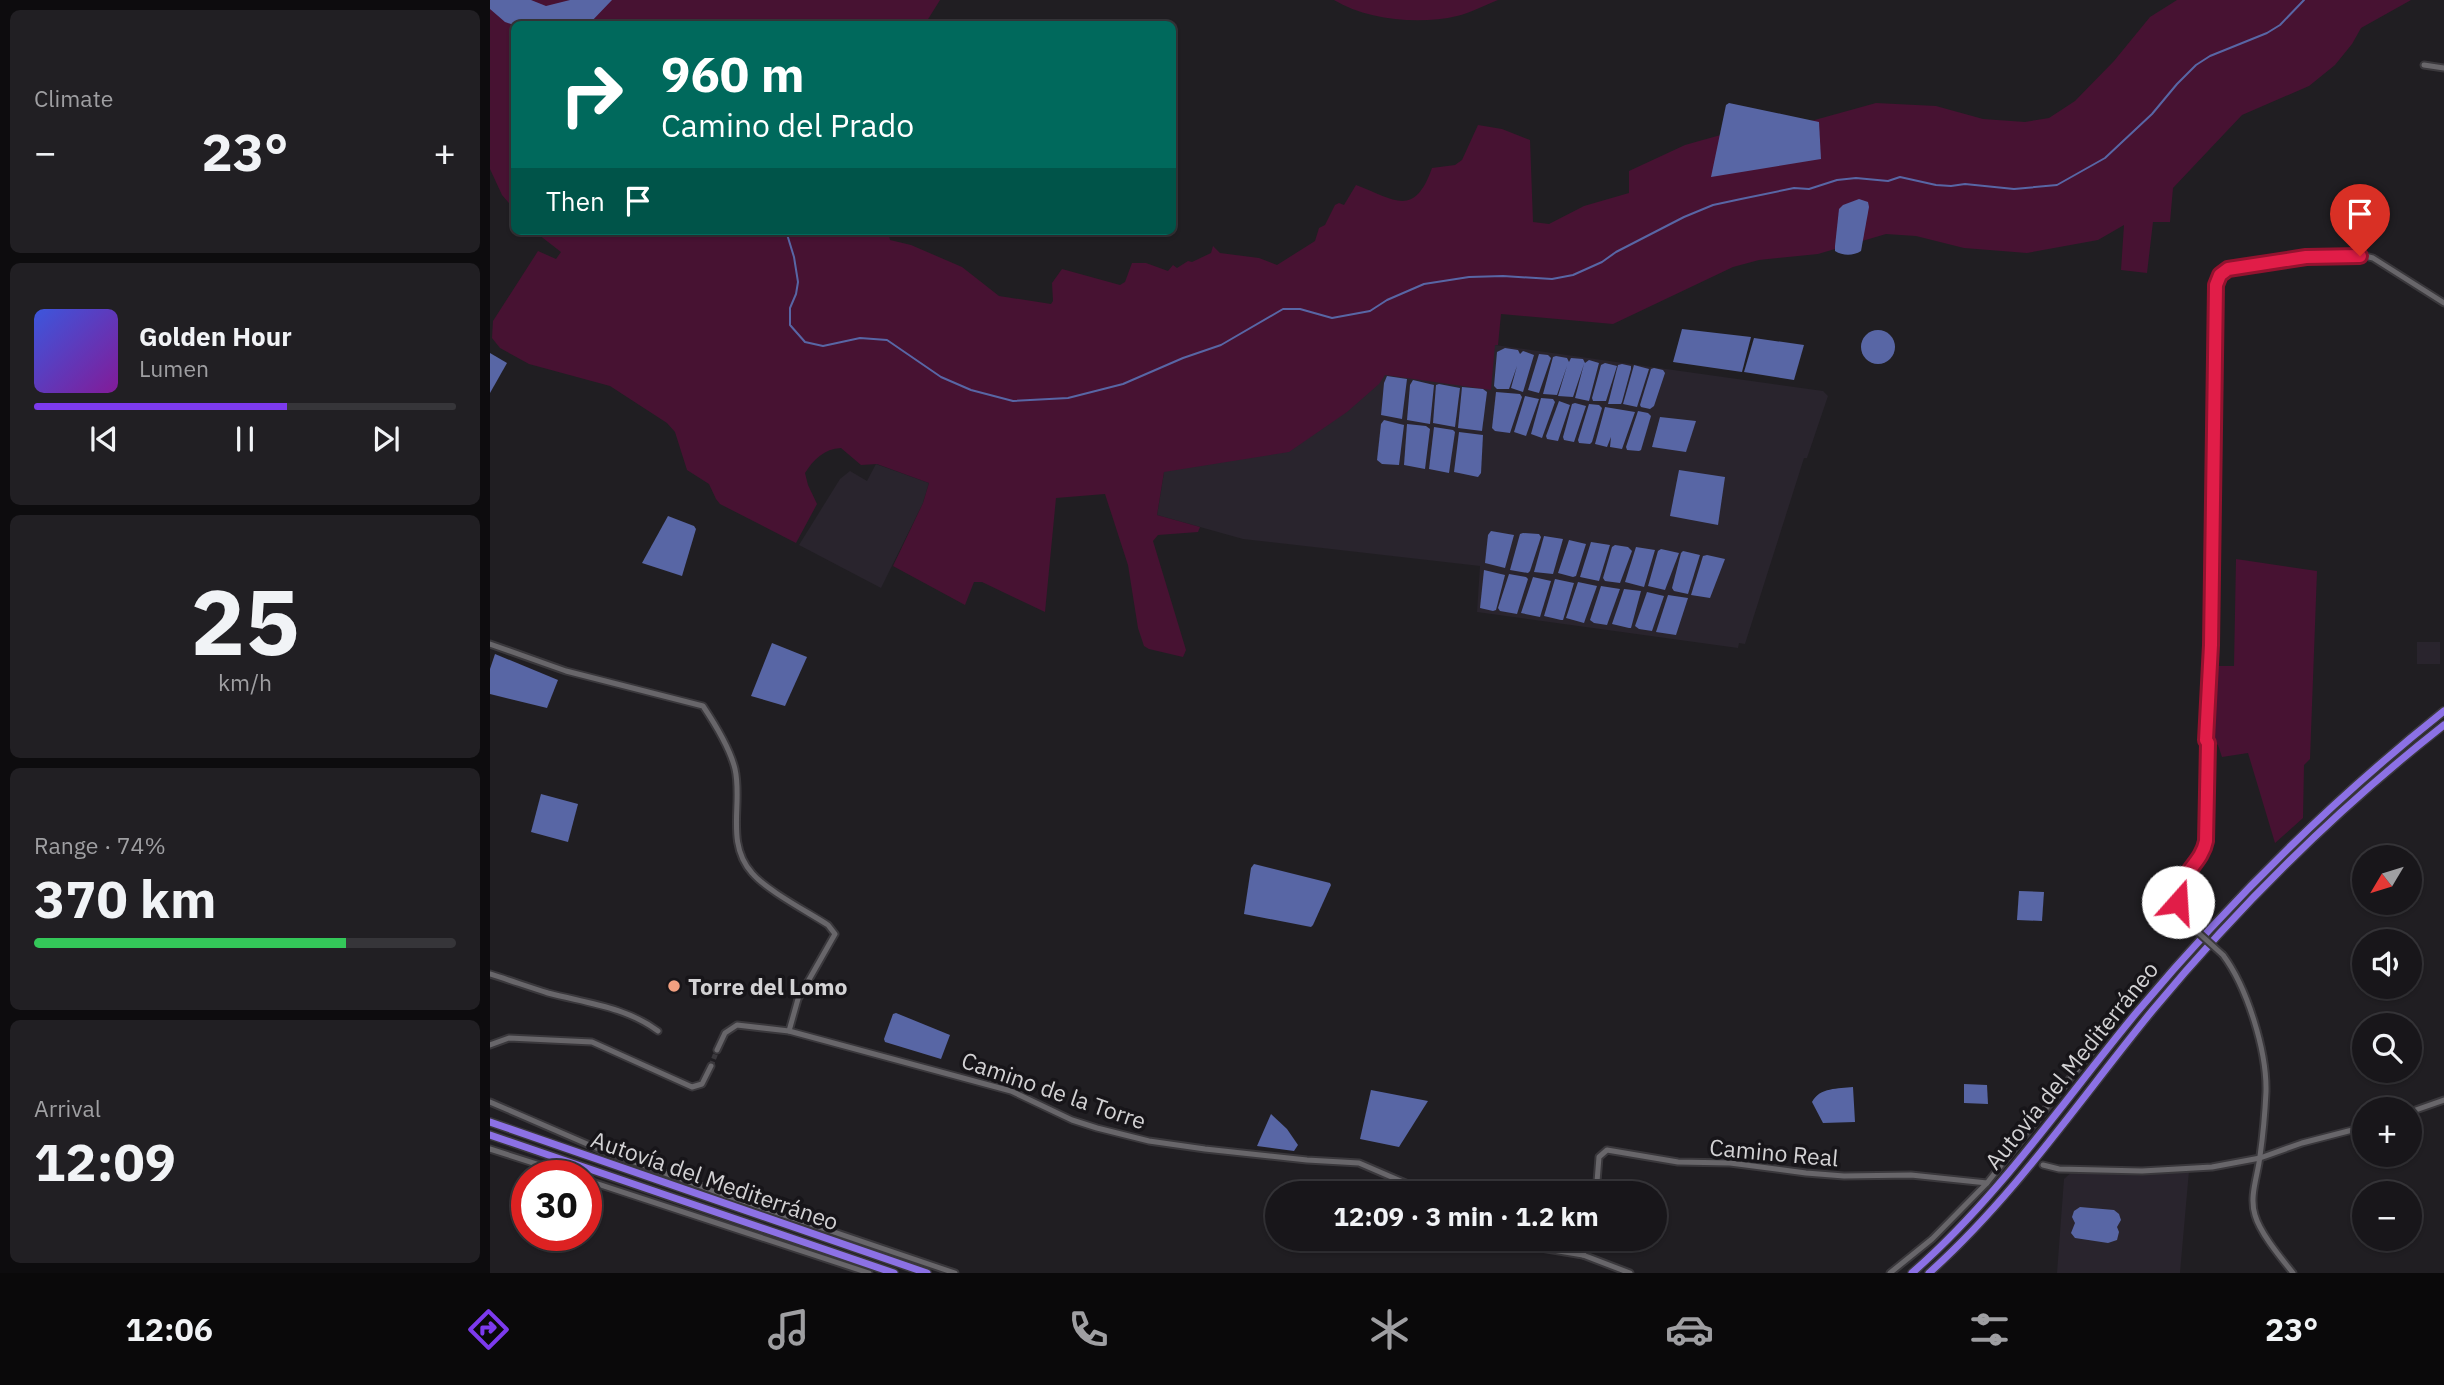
<!DOCTYPE html>
<meta charset="utf-8">
<style>
body{margin:0;font-family:"IBM Plex Sans",sans-serif;background:#211f23;color:#f1f3f6;height:100vh;display:flex;flex-direction:column;font-size:26px;white-space:nowrap}
*{box-sizing:border-box;margin:0}
p{font-size:23px;color:#9f9fa2}
.icon{flex:none;width:38px;height:38px;fill:none;stroke:currentColor;stroke-width:2;stroke-linecap:round;stroke-linejoin:round}
.map{position:relative;flex:1;overflow:hidden}
.details{display:flex;flex-direction:column;gap:10px;padding:10px;background:#0d0c0e;width:490px}
.details>*{flex:none}
.hud{position:absolute;left:21px;top:21px;width:665px;height:214px;border-radius:10px;box-shadow:0 2px 5px #0004,0 0 0 2px #363539;background:#00695c;color:#fff;overflow:hidden}
.needle{width:46px;rotate:232deg}
.tools{position:absolute;left:1862px;top:845px;display:grid;gap:14px}
.tools a{display:grid;place-items:center;width:70px;height:70px;border-radius:50%;background:#18161a;box-shadow:0 2px 5px #0004,0 0 0 2px #363539;font-size:35px}
.speed{position:absolute;left:21px;top:1160px;display:flex;gap:14px;font-size:35px;font-weight:700;text-align:center}
.speed>*{display:grid;place-content:center;width:91px;height:91px;border-radius:50%;background:#18161a;box-shadow:0 2px 5px #0004,0 0 0 2px #363539;line-height:1}
.speed .limit{border:10px solid #d22;background:#fff;color:#111}
.pin{position:absolute;display:grid;place-items:center;width:60px;height:60px;color:#fff;margin:-72px -30px;border-radius:50% 50% 50% 0;rotate:-45deg;box-shadow:0 0 7px #0007}
.pin .icon{rotate:45deg}
.me{position:absolute;width:77px;margin:-38px;rotate:19deg;stroke-linejoin:round;filter:drop-shadow(0 0 5px #0008)}
.turn{display:flex;align-items:center;gap:24px;height:147px;padding:0 35px;font-size:32px}
.turn .icon{width:91px;height:91px;stroke-width:2.5}
.turn b{display:block;font-size:49px;line-height:60px}
.then{display:flex;align-items:center;height:66px;padding:0 35px;background:#0003;gap:14px;font-size:26px}
.big{font-size:52px;font-weight:700;line-height:1.1}
.details .card{flex:1;display:flex;flex-direction:column;justify-content:center;gap:10px;min-width:0;padding:0 24px;border-radius:10px;background:#211f23}
.details .dial{align-items:center;gap:0}
.dial b{font-size:91px;line-height:1}
.song{display:flex;align-items:center;gap:21px}
.cover{width:84px;height:84px;border-radius:10px;background:linear-gradient(135deg,hsl(230 70% 55%),hsl(290 70% 35%))}
.played{height:7px;border-radius:4px;background:linear-gradient(90deg,#7c3aed 60%,#363539 60%)}
.keys{display:flex;justify-content:space-around;direction:ltr}
.heat{display:flex;justify-content:space-between;align-items:center;font-size:38px;direction:ltr}
.charge{height:10px;border-radius:5px;background:linear-gradient(90deg,#34c759 74%,#363539 0)}
.trip{position:absolute;left:775px;top:1181px;width:402px;height:70px;border-radius:35px;background:#18161a;box-shadow:0 2px 5px #0004,0 0 0 2px #363539;font-weight:700;line-height:70px;text-align:center}
.tabs{display:flex;height:112px;justify-content:space-around;align-items:center;background:#0a090a;color:#9f9fa2}
.tabs .icon{width:49px;height:49px}
.tabs .active{color:#7c3aed}
.tabs b{font-size:32px;color:#f1f3f6}
main{display:flex;flex:1;min-height:0}
.map>svg:first-child{display:block}
.built{fill:#29242d}
.green{fill:#471232}
.water{fill:#5866a5}
.lines{fill:none;stroke-linecap:round;stroke-linejoin:round}
.stream{stroke:#5866a5;stroke-width:2}
.minor-tunnel{stroke:#3b393d;stroke-width:5;stroke-dasharray:5 2.5;stroke-linecap:butt}
.minor-casing{stroke:#3a383c;stroke-width:9}
.highway-casing{stroke:#3a383c;stroke-width:10}
.minor{stroke:#68666a;stroke-width:5}
.highway{stroke:#8c71e5;stroke-width:7}
.minor-bridge-casing{stroke:#3a383c;stroke-width:9;stroke-linecap:butt}
.minor-bridge{stroke:#68666a;stroke-width:5}
.route-casing{stroke:#92132f;stroke-width:18}
.route{stroke:#e11d48;stroke-width:12}
.poi-dot{fill:#f2a080;stroke:#171519;stroke-width:2.5}
.labels{text-anchor:middle;dominant-baseline:central;stroke-width:7;stroke-linejoin:round;paint-order:stroke}
.poi-label{font-size:23px;font-weight:bold;fill:#d3d2d4;stroke:#171519;text-anchor:start}
.street-label{font-size:23px;fill:#d3d2d4;stroke:#171519}
</style>
<main>
<section class="details">
<div class="card"><p>Climate</p>
<div class="heat"><a>−</a><b class="big">23°</b><a>+</a></div>
</div>
<div class="card">
<div class="song"><i class="cover"></i><div><b>Golden Hour</b><p>Lumen</p></div></div>
<div class="played"></div>
<div class="keys"><svg class="icon" aria-label="previous" viewBox="0 0 24 24"><path d="M18 5L8 12l10 7zM5 5v14"/></svg><svg class="icon" aria-label="pause" viewBox="0 0 24 24"><path d="M8 5v14M16 5v14"/></svg><svg class="icon" aria-label="next" viewBox="0 0 24 24"><path d="M6 5l10 7-10 7zM19 5v14"/></svg></div>
</div>
<div class="card dial"><b>25</b><p>km/h</p></div>
<div class="card"><p>Range · 74%</p><b class="big">370 km</b><div class="charge"></div></div>
<div class="card"><p>Arrival</p><b class="big">12:09</b></div>
</section>
<div class="map">
<svg width="1954" height="1273" viewBox="0 0 1954 1273">
<rect width="100%" height="100%" fill="#201e22"/>
<!-- built -->
<g class="built">
<path d="M 1005,345 L 1333,391 L 1338,396 L 1317,458 L 1314,458 L 1255,644 L 1249,643 L 1248,648 L 987,612 L 990,566 L 753,539 L 667,515 L 675,466 L 893,375 Z"/>
<path d="M 386,464 L 439,483 L 433,503 L 391,588 L 309,545 L 350,479 L 360,471 L 377,481 Z"/>
<rect x="1927" y="642" width="23" height="22"/>
<path d="M 1583,1171 L 1654,1174 L 1699,1171 L 1690,1273 L 1567,1273 L 1574,1179 Z"/>
</g>
<!-- green -->
<g class="green">
<path d="M 0,0 L 450,0 L 435,24 L 24,24 L 24,209 L 12,195 L 0,169 Z"/>
<path d="M 844,0 L 1008,0 C 995,5 980,13 967,16 C 929,25 877,20 844,0 Z"/>
<path d="M 1687,0 L 1921,0 L 1871,28 L 1862,44 L 1845,65 L 1819,86 L 1752,115 L 1683,188 L 1680,222 L 1663,222 L 1657,273 L 1631,270 L 1634,225 L 1608,240 L 1537,253 L 1474,248 L 1426,236 L 1396,234 L 1328,254 L 1269,260 L 1243,267 L 1123,324 L 1011,314 L 1008,345 L 1005,345 L 1001,390 L 895,375 L 889,384 L 857,412 L 799,452 L 674,472 L 667,515 L 710,527 L 708,532 L 668,535 L 663,541 L 696,650 L 693,657 L 659,649 L 654,646 L 648,628 L 638,565 L 615,494 L 566,498 L 555,612 L 492,582 L 484,582 L 475,605 L 403,566 L 433,503 L 439,483 L 387,464 L 371,465 L 351,448 C 334,449 324,459 315,473 L 318,485 L 327,504 L 306,543 L 230,504 L 226,499 L 219,484 L 197,470 L 185,432 L 177,423 L 120,386 L 39,364 L 10,348 L 2,338 L 3,321 L 48,251 L 66,259 L 71,252 L 44,231 L 398,231 L 400,240 L 421,245 L 472,267 L 509,296 L 561,304 L 563,301 L 562,283 L 572,269 L 630,285 L 635,282 L 642,263 L 656,263 L 678,271 L 683,265 L 687,268 L 698,261 L 702,262 L 721,253 L 723,246 L 730,253 L 769,258 L 787,265 L 825,241 L 829,228 L 835,225 L 845,205 L 849,203 L 854,205 L 866,185 C 904,199 924,219 942,168 L 965,165 L 972,160 L 988,125 L 1012,129 L 1040,140 L 1043,222 L 1059,224 L 1094,206 L 1139,193 L 1139,171 L 1195,145 L 1245,131 L 1303,126 L 1386,103 L 1446,106 L 1493,119 L 1535,122 L 1559,118 L 1585,101 L 1624,61 L 1660,17 Z"/>
<path d="M 1746,559 L 1827,571 L 1820,759 L 1814,765 L 1813,818 L 1785,843 L 1758,753 L 1732,757 L 1728,745 L 1720,740 L 1723,666 L 1744,666 Z"/>
</g>
<!-- water -->
<g class="water">
<path d="M 0,0 L 41,0 L 56,6 L 80,0 L 122,0 L 99,24 L 24,25 L 15,22 L 0,9 Z"/>
<path d="M 1239,103 L 1329,122 L 1331,159 L 1221,177 L 1236,105 Z"/>
<path d="M 1369,199 L 1378,202 L 1379,207 L 1371,251 C 1363,256 1353,256 1345,251 L 1345,246 L 1349,209 L 1353,205 Z"/>
<path d="M 1192,329 L 1261,337 L 1252,372 L 1183,362 Z"/>
<circle cx="1388" cy="347" r="17"/>
<path d="M 1264,338 L 1314,345 L 1304,380 L 1254,372 Z"/>
<path d="M 1015,348 L 1028,350 L 1030,354 L 1033,351 L 1044,355 L 1033,392 L 1021,388 L 1027,366 L 1019,389 L 1007,389 L 1004,386 L 1007,352 Z"/>
<path d="M 0,353 L 17,363 L 0,393 Z"/>
<path d="M 1049,354 L 1058,355 L 1061,358 L 1049,393 L 1038,390 Z"/>
<path d="M 1066,356 L 1077,358 L 1079,362 L 1081,358 L 1093,359 L 1095,363 L 1099,360 L 1109,363 L 1099,401 L 1085,398 L 1094,364 L 1083,397 L 1068,396 L 1077,366 L 1067,395 L 1053,394 L 1063,357 Z"/>
<path d="M 1115,363 L 1127,366 L 1116,401 L 1103,401 L 1102,398 L 1111,365 Z"/>
<path d="M 1132,364 L 1141,366 L 1141,369 L 1132,402 L 1131,404 L 1118,404 L 1128,365 Z"/>
<path d="M 1144,365 L 1159,369 L 1147,407 L 1133,404 Z"/>
<path d="M 1164,368 L 1173,370 L 1175,373 L 1164,406 L 1160,409 L 1151,407 L 1150,405 L 1161,369 Z"/>
<path d="M 897,376 L 917,379 L 912,419 L 891,415 L 894,383 Z"/>
<path d="M 923,380 L 944,385 L 940,424 L 917,420 L 920,385 Z"/>
<path d="M 949,384 L 970,388 L 965,427 L 943,423 L 946,385 Z"/>
<path d="M 972,387 L 993,389 L 997,392 L 992,431 L 968,428 Z"/>
<path d="M 1006,392 L 1030,394 L 1032,397 L 1020,433 L 1005,431 L 1002,428 Z"/>
<path d="M 1035,396 L 1049,399 L 1036,436 L 1024,432 Z"/>
<path d="M 1051,398 L 1063,399 L 1065,402 L 1052,438 L 1041,434 Z"/>
<path d="M 1069,401 L 1080,405 L 1068,441 L 1057,439 L 1056,436 Z"/>
<path d="M 1085,403 L 1096,406 L 1084,442 L 1074,440 L 1073,437 L 1082,404 Z"/>
<path d="M 1099,404 L 1109,405 L 1112,408 L 1102,442 L 1100,444 L 1089,443 L 1088,440 Z"/>
<path d="M 1115,407 L 1145,412 L 1132,449 L 1120,447 L 1121,437 L 1117,447 L 1105,444 Z"/>
<path d="M 1148,411 L 1158,413 L 1161,416 L 1151,450 L 1149,451 L 1137,450 L 1136,447 Z"/>
<path d="M 1170,417 L 1206,421 L 1196,452 L 1162,447 Z"/>
<path d="M 894,420 L 914,425 L 909,465 L 892,464 L 887,460 L 891,424 Z"/>
<path d="M 917,424 L 936,426 L 940,429 L 935,469 L 914,465 Z"/>
<path d="M 944,427 L 963,430 L 965,432 L 959,473 L 939,469 Z"/>
<path d="M 969,432 L 993,435 L 991,473 L 988,477 L 964,472 Z"/>
<path d="M 1189,470 L 1235,477 L 1228,525 L 1180,516 Z"/>
<path d="M 178,516 L 204,526 L 206,529 L 192,576 L 152,563 Z"/>
<path d="M 1001,531 L 1024,535 L 1015,568 L 995,563 L 998,535 Z"/>
<path d="M 1033,533 L 1049,534 L 1051,537 L 1040,571 L 1038,573 L 1020,570 L 1030,534 Z"/>
<path d="M 1054,536 L 1073,539 L 1063,574 L 1044,572 Z"/>
<path d="M 1079,540 L 1096,544 L 1086,576 L 1083,577 L 1068,573 Z"/>
<path d="M 1101,542 L 1120,545 L 1109,581 L 1090,577 Z"/>
<path d="M 1125,545 L 1138,547 L 1142,551 L 1130,583 L 1115,581 L 1113,578 L 1122,547 Z"/>
<path d="M 1146,547 L 1165,550 L 1154,587 L 1135,582 Z"/>
<path d="M 1171,549 L 1189,553 L 1175,590 L 1158,586 L 1168,551 Z"/>
<path d="M 1193,551 L 1210,555 L 1198,594 L 1184,591 L 1182,588 L 1191,553 Z"/>
<path d="M 1217,555 L 1235,559 L 1220,598 L 1201,595 L 1213,556 Z"/>
<path d="M 994,570 L 1015,575 L 1006,610 L 1003,611 L 990,608 Z"/>
<path d="M 1019,574 L 1036,577 L 1038,579 L 1027,614 L 1010,611 L 1008,608 Z"/>
<path d="M 1043,577 L 1061,581 L 1050,617 L 1031,613 Z"/>
<path d="M 1065,579 L 1084,583 L 1073,620 L 1071,620 L 1054,616 Z"/>
<path d="M 1088,582 L 1107,586 L 1094,623 L 1076,618 Z"/>
<path d="M 1111,586 L 1130,589 L 1117,625 L 1104,623 L 1100,620 Z"/>
<path d="M 1134,589 L 1151,591 L 1141,628 L 1139,628 L 1122,624 Z"/>
<path d="M 1157,592 L 1174,596 L 1162,631 L 1149,629 L 1145,626 Z"/>
<path d="M 1178,595 L 1198,598 L 1186,635 L 1166,632 Z"/>
<path d="M 282,643 L 317,657 L 295,706 L 261,696 Z"/>
<path d="M 5,654 L 68,680 L 57,708 L 0,694 L 0,669 Z"/>
<path d="M 51,794 L 88,804 L 78,842 L 41,832 Z"/>
<path d="M 764,864 L 840,883 L 841,885 L 823,925 L 821,927 L 754,914 L 761,868 Z"/>
<path d="M 1529,891 L 1554,892 L 1552,921 L 1527,920 Z"/>
<path d="M 406,1013 L 460,1035 L 451,1059 L 395,1042 L 394,1039 L 403,1014 Z"/>
<path d="M 1474,1084 L 1497,1085 L 1498,1104 L 1474,1103 Z"/>
<path d="M 1363,1087 L 1365,1122 L 1333,1123 L 1322,1102 C 1330,1087 1348,1089 1363,1087 Z"/>
<path d="M 881,1090 L 938,1101 L 909,1147 L 870,1139 Z"/>
<path d="M 781,1114 L 797,1129 L 808,1145 L 804,1151 L 767,1146 Z"/>
<path d="M 1590,1207 L 1624,1210 L 1629,1214 L 1631,1220 L 1627,1227 L 1629,1232 L 1627,1240 L 1618,1243 L 1585,1238 L 1581,1233 L 1585,1223 L 1582,1217 L 1584,1211 Z"/>
</g>
<g class="lines">
<!-- stream -->
<path class="stream" d="M 296,231 L 304,257 L 308,282 L 306,294 L 300,308 L 300,325 L 315,342 L 333,346 L 370,338 L 397,340 L 451,377 L 481,390 L 523,401 L 578,398 L 633,384 L 693,358 L 731,345 L 793,309 L 810,309 L 842,318 L 880,311 L 897,300 L 934,284 L 979,277 L 1013,276 L 1062,279 L 1083,275 L 1112,262 L 1126,252 L 1194,217 L 1223,205 L 1251,199 L 1304,188 L 1319,189 L 1347,180 L 1366,178 L 1398,181 L 1410,177 L 1446,185 L 1461,186 L 1475,184 L 1524,189 L 1567,185 L 1615,158 L 1662,114 L 1687,84 L 1706,65 L 1720,56 L 1777,33 L 1790,25 L 1814,0"/>
<!-- minor-tunnel -->
<path class="minor-tunnel" d="M 221,1066 L 227,1050"/>
<defs>
<g id="minor">
<path d="M 1934,65 L 1954,68"/>
<path d="M 0,644 L 76,671 L 213,706 C 225,724 240,748 245,769 C 253,803 235,843 262,873 C 276,890 318,912 338,925 L 345,934 L 308,999 L 299,1031"/>
<path d="M 1701,926 C 1664,887 1709,874 1716,841 L 1718,743 L 1716,740 L 1725,454 L 1725,299 L 1728,278 L 1738,269 L 1816,257 L 1875,256 L 1883,258 L 1954,303"/>
<path d="M 1733,955 C 1757,987 1777,1051 1776,1092 C 1775,1113 1773,1135 1770,1156 C 1768,1175 1759,1196 1765,1215 C 1770,1233 1791,1258 1803,1273"/>
<path d="M 0,974 C 19,980 39,987 58,993 C 96,1003 136,1007 168,1031"/>
<path d="M 0,1045 L 19,1038 L 102,1042 L 202,1087 L 212,1084 L 221,1066"/>
<path d="M 227,1050 L 235,1033 L 247,1025 L 299,1031 L 521,1091 L 582,1120 L 607,1128 L 659,1141 L 715,1149 L 817,1160 L 869,1163 L 941,1194"/>
<path d="M 0,1102 L 111,1150 L 235,1195 L 465,1273"/>
<path d="M 1920,1112 L 1954,1100"/>
<path d="M 0,1149 L 84,1176"/>
<path d="M 1553,1165 L 1569,1169 L 1652,1171 L 1722,1167 L 1770,1158 L 1812,1143 L 1874,1127"/>
<path d="M 96,1180 L 379,1273"/>
<path d="M 1106,1194 L 1109,1157 L 1117,1150 L 1188,1162 L 1240,1163 L 1316,1173 L 1354,1176 L 1421,1175 L 1497,1183"/>
<path d="M 1013,1239 L 1026,1244 L 1093,1255 L 1140,1273"/>
<path d="M 1093,1255 L 1097,1239"/>
<path d="M 1400,1273 L 1442,1239 L 1497,1183 L 1604,1048"/>
</g>
<g id="highway">
<path d="M 0,1122 L 437,1273"/>
<path d="M 0,1135 L 404,1273"/>
<path d="M 1422,1273 C 1509,1197 1574,1100 1647,1012 C 1740,901 1841,801 1954,711"/>
<path d="M 1439,1273 C 1525,1196 1590,1099 1662,1011 C 1749,906 1847,809 1954,725"/>
</g>
</defs>
<!-- minor casing -->
<use href="#minor" class="minor-casing"/>
<!-- highway casing -->
<use href="#highway" class="highway-casing"/>
<!-- minor -->
<use href="#minor" class="minor"/>
<!-- highway -->
<use href="#highway" class="highway"/>
<defs>
<path id="minor-bridge" d="M 1701,926 L 1733,955"/>
</defs>
<!-- minor-bridge casing -->
<use href="#minor-bridge" class="minor-bridge-casing"/>
<!-- minor-bridge -->
<use href="#minor-bridge" class="minor-bridge"/>
</g>
<g class="lines">
<defs>
<path id="route" d="M 1688,902 C 1687,873 1711,866 1716,841 L 1718,743 L 1716,740 L 1721,645 L 1726,285 L 1730,275 L 1738,269 L 1816,257 L 1870,256"/>
</defs>
<!-- route casing -->
<use href="#route" class="route-casing"/>
<!-- route -->
<use href="#route" class="route"/>
</g>
<!-- markers -->
<circle class="poi-dot" cx="184" cy="986" r="7"/>
<g class="labels">
<!-- poi labels -->
<g class="poi-label">
<text x="198" y="986">Torre del Lomo</text>
</g>
<!-- street labels -->
<g class="street-label">
<text transform="translate(1581 1065) rotate(-51)">Autovía del Mediterráneo</text>
<text transform="translate(564 1090) rotate(19)">Camino de la Torre</text>
<text transform="translate(1284 1152) rotate(5)">Camino Real</text>
<text transform="translate(225 1180) rotate(19)">Autovía del Mediterráneo</text>
</g>
</g>
</svg>
<div class="tools">
<a><svg class="needle" viewBox="-14 -14 28 28"><path d="M0-13l5 13h-10z" fill="#e53935"/><path d="M0 13l5-13h-10z" fill="#9f9fa2"/></svg></a>
<a><svg class="icon" aria-label="sound" viewBox="0 0 24 24"><path d="M4 9h4l5-4v14l-5-4H4zM17 9q2 3 0 6"/></svg></a>
<a><svg class="icon" aria-label="search" viewBox="0 0 24 24"><circle cx="10" cy="10" r="6"/><path d="M15 15l6 6"/></svg></a>
<a>+</a>
<a>−</a>
</div>
<div class="speed"><div class="limit">30</div></div>
<div class="pin" style="left:1870px;top:256px;background:#d93025"><svg class="icon" aria-label="arrive" viewBox="0 0 24 24"><path d="M6 21V4h12l-3 4 3 4H6"/></svg></div>
<svg class="me" style="left:1688px;top:902px" viewBox="-20 -20 40 40"><circle r="19" fill="#fff"/><path d="M0-13L10 11 0 6-10 11z" fill="#e11d48"/></svg>
<div class="trip">12:09 · 3 min · 1.2 km</div>
<div class="hud">
<div class="turn"><svg class="icon" aria-label="right" viewBox="0 0 24 24"><path d="M7 20v-9h11M14 6l5 5-5 5"/></svg><div><b>960 m</b>Camino del Prado</div></div>
<div class="then">Then<svg class="icon" aria-label="arrive" viewBox="0 0 24 24"><path d="M6 21V4h12l-3 4 3 4H6"/></svg></div>
</div>
</div>
</main>
<nav class="tabs">
<b>12:06</b>
<svg class="icon active" aria-label="directions" viewBox="0 0 24 24"><path d="M12 3l9 9-9 9-9-9zM9 14v-3h6M13 9l2 2-2 2"/></svg>
<svg class="icon" aria-label="music" viewBox="0 0 24 24"><path d="M9 18V5l10-2v13"/><circle cx="6" cy="18" r="3"/><circle cx="16" cy="16" r="3"/></svg>
<svg class="icon" aria-label="phone" viewBox="0 0 24 24"><path d="M5 4h4l2 5-3 2q2 4 5 5l2-3 5 2v4C11 20 4 13 5 4z"/></svg>
<svg class="icon" aria-label="climate" viewBox="0 0 24 24"><path d="M12 3v18M4 7l16 10M4 17L20 7"/></svg>
<svg class="icon" aria-label="car" viewBox="0 0 24 24"><path d="M5 17H2v-5l4-1 3-4h7l3 4 3 1v5h-3M9 17h6M6 11h13"/><circle cx="7" cy="17" r="2"/><circle cx="17" cy="17" r="2"/></svg>
<svg class="icon" aria-label="filters" viewBox="0 0 24 24"><path d="M4 7h16M4 17h16"/><circle cx="9" cy="7" r="2"/><circle cx="15" cy="17" r="2"/></svg>
<b>23°</b>
</nav>
